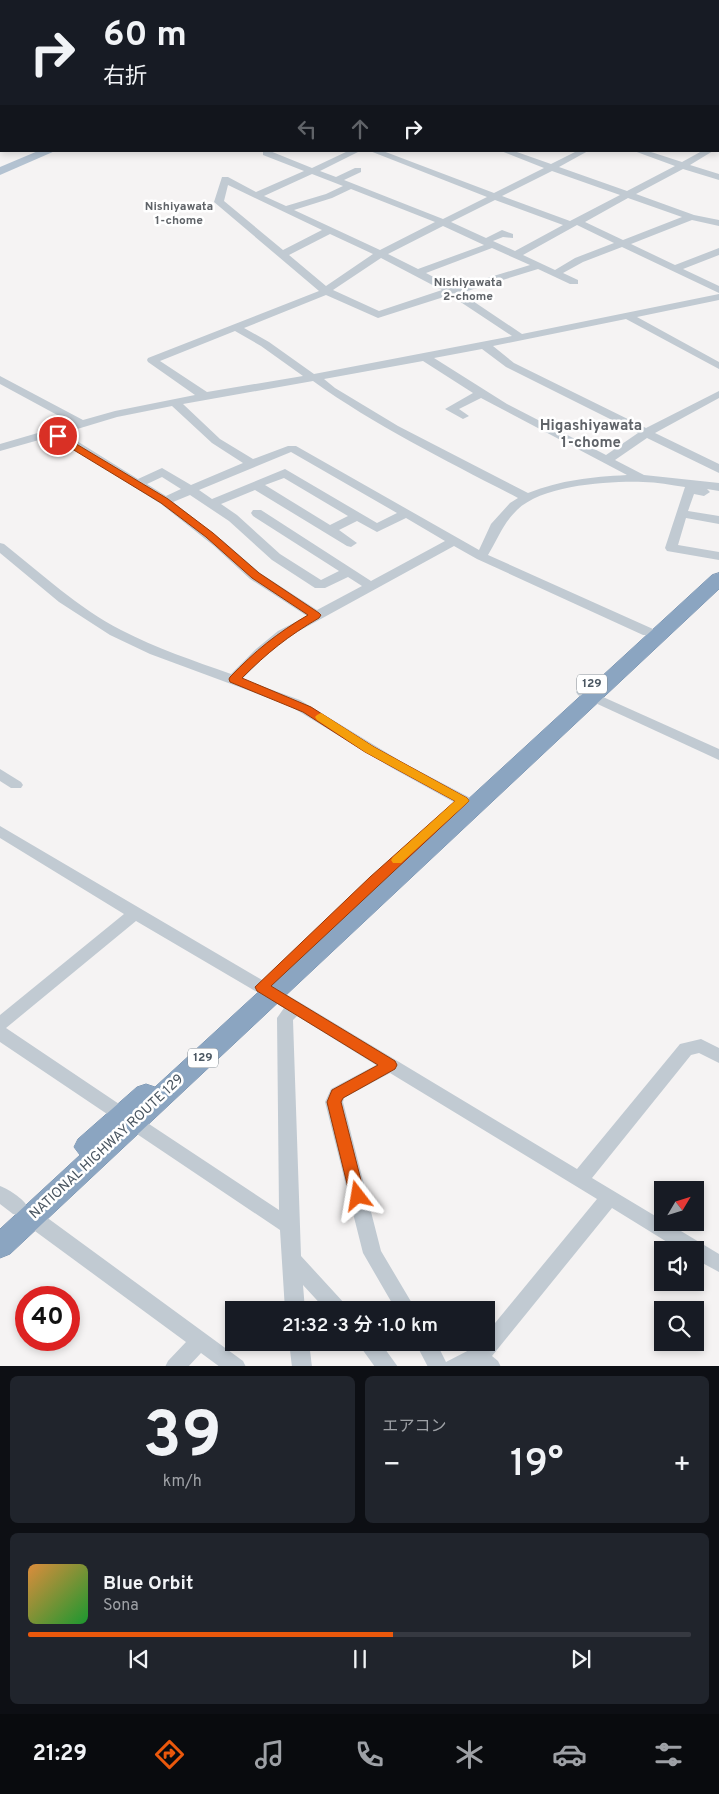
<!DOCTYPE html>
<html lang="ja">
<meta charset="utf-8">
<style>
body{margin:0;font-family:Overpass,"Noto Sans JP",sans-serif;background:#20242c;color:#f1f3f6;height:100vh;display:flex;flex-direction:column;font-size:19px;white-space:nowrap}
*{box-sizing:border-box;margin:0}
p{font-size:16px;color:#9ea1a6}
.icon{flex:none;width:28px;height:28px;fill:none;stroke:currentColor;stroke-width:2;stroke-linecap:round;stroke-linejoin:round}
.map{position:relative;height:1366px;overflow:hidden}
.side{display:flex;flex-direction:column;gap:10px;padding:10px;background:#0d0f14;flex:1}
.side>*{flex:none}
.guide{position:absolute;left:0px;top:0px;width:720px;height:152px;box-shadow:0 2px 8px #0003;background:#171b24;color:#f1f3f6;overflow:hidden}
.needle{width:32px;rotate:52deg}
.tools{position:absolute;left:654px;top:1181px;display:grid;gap:10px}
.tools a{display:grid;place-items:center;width:50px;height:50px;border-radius:0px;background:#171b24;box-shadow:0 2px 8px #0003;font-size:25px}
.speed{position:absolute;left:15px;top:1286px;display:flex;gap:10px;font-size:25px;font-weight:700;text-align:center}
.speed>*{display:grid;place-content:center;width:65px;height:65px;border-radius:50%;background:#171b24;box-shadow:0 2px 8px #0003;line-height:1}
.speed .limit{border:8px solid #d22;background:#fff;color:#111}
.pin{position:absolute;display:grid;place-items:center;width:42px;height:42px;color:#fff;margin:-21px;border:2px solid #fff;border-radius:50%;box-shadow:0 1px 5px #0007}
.me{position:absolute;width:55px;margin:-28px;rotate:346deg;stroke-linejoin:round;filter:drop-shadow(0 0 4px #0008)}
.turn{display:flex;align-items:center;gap:18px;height:105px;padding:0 20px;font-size:22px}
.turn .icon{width:65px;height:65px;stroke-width:2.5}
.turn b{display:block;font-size:35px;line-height:42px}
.lanes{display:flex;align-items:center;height:48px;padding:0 20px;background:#0003;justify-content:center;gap:25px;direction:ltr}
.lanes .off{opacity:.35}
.big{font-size:38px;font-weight:600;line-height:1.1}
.side .tile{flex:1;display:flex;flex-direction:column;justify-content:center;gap:8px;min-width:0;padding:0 18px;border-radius:8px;background:#20242c}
.side .dial{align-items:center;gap:0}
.dial b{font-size:65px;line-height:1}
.song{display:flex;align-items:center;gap:15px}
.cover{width:60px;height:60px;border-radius:8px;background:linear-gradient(135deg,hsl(30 70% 55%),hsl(130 70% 35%))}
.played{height:5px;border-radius:2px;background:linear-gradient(90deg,#ea580c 55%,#363941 55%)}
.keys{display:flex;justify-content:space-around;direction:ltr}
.heat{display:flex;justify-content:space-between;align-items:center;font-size:28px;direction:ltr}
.side .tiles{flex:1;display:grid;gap:10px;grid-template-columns:1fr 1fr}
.tile:last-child{grid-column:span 2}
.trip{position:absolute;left:225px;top:1301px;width:270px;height:50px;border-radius:0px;background:#171b24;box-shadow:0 2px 8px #0003;font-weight:600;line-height:50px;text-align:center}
.dock{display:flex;height:80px;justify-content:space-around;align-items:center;background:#090b0e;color:#9ea1a6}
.dock .icon{width:35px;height:35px}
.dock .active{color:#ea580c}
.dock b{font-size:22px;color:#f1f3f6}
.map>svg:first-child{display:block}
.green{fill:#c3f1d5}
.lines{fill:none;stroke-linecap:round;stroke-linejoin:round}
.highway-casing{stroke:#7690ad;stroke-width:1}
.minor{fill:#c1cad2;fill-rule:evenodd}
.major{fill:#b3c2d1;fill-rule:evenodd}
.highway{fill:#8ba5c1;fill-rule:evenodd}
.route{fill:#ea580c;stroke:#983908}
.slow{fill:#f59e0b}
.labels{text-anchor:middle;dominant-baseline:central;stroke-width:5;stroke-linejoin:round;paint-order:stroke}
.far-neighbourhood-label{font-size:12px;font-weight:bold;fill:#5f6368;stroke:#fff}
.shield{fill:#fff;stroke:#808990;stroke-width:1}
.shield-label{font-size:12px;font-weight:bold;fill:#4a5661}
.street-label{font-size:14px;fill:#4a5661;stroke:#fff}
.neighbourhood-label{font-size:15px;font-weight:bold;fill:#5f6368;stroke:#fff}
</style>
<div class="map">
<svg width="719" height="1367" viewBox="0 0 719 1367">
<rect width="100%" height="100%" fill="#f5f3f3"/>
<!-- green -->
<path class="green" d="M 0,0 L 339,0 L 343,1 L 1,1 L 1,121 Z"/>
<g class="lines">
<defs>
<path id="highway" d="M 719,573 L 719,589 L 10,1254 L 0,1258 L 0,1229 L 80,1155 L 74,1147 L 78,1139 L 137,1087 L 146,1084 L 155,1087 L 712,575 Z"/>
</defs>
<!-- highway casing -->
<use href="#highway" class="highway-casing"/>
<!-- minor -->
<g class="minor">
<path d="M 340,0 L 351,0 L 352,1 L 341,1 Z"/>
<path d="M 417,0 L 428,0 L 429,1 L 418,1 Z"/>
<path d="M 518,0 L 529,0 L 530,1 L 519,1 Z"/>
<rect x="0" y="124" width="1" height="6"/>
<path d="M 263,151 L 270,151 L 312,168 L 348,151 L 360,151 L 320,171 L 336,177 L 355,168 L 361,168 L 361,172 L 344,180 L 443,219 L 487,197 L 370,151 L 383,151 L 494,193 L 544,168 L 501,151 L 514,151 L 551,164 L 577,151 L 588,151 L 559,167 L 627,191 L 675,166 L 634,151 L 648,151 L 682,162 L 702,151 L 713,151 L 690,165 L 719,174 L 719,180 L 683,169 L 636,194 L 694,215 L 719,220 L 719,226 L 692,220 L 631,244 L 675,265 L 719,248 L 719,255 L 683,269 L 719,286 L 719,293 L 622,247 L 583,262 L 563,273 L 578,280 L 578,284 L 570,284 L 538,269 L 461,293 L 522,334 L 719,294 L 719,300 L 637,317 L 719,362 L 719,369 L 626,319 L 493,346 L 514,363 L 646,428 L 719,391 L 719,398 L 655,433 L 719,464 L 719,473 L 647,438 L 615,460 L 644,475 L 719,483 L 719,491 L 707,489 L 710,492 L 704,496 L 694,494 L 688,511 L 719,516 L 719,524 L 686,518 L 678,545 L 719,552 L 719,560 L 667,551 L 665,548 L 685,487 C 671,485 657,482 643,482 C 608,481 543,485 517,510 C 502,525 499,537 488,555 L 653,629 L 655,632 L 653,635 L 643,635 L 477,559 L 454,546 L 288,637 L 266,655 L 242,679 L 300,700 L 402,762 L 480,803 L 482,807 L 480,811 L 470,811 L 392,768 L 290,706 L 150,654 L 110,635 L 59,602 L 0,553 L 0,543 L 4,544 C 42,574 78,608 121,630 C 156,648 194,661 231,674 L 256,649 L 278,631 L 307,616 L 250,579 L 214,546 L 161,504 L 53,436 L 0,451 L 0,444 L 72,423 L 0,384 L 0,376 L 83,420 L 115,411 L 195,395 L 148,362 L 147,360 L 148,358 L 319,291 L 214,202 L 222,177 L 228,177 L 256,192 L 304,171 L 263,155 ZM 552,171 L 620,195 L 570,221 L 502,196 ZM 312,174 L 343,186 L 326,194 L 286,206 L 264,196 ZM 228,185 L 322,230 L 283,250 L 224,201 ZM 351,189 L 435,222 L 380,250 L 294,210 L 332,198 ZM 628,198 L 682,217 L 623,240 L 585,222 ZM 495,200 L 563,225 L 515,251 L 493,241 L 503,237 L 513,238 L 513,234 L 502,230 L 486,238 L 451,222 ZM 577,225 L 614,243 L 575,258 L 555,270 L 523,255 ZM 443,226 L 484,245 L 418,269 L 388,254 ZM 330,234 L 373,254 L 326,286 L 289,255 ZM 492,248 L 530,265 L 454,288 L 426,273 ZM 381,258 L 442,290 L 379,311 L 333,290 ZM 326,295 L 378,318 L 450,295 L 512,336 L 314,374 L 269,342 L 244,328 ZM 235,331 L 261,346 L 303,376 L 207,392 L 160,361 ZM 482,349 L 506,367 L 638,433 L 606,455 L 507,404 L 434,358 ZM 423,361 L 473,393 L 445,409 L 463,419 L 469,416 L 459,409 L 481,398 L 627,475 C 590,477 562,480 528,493 L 398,426 L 335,388 L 324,379 ZM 313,381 C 377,427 449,462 518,498 L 510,503 L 491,524 L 479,550 L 296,446 L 288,446 L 253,459 L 220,439 L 183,404 ZM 172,406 L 212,443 L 243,463 L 191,485 L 162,468 L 138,479 L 64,433 L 117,417 ZM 291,452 L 397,513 L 377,523 L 285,469 L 212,499 L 199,490 ZM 162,477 L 181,489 L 166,496 L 147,484 ZM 284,478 L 348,516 L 330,525 L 265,485 ZM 255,490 L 347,546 L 351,547 L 357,543 L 339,530 L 357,521 L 377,532 L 406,518 L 445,541 L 371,581 L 261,510 L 253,510 L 251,513 L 253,516 L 339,571 L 321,580 L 280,554 L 237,515 L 221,504 ZM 190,495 L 229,521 L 272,560 L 315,588 L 325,588 L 348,577 L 362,586 L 317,610 L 260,573 L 222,540 L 173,502 Z"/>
<path d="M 583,688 L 719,749 L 719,760 L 578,695 L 576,692 L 578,689 Z"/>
<path d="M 0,769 L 21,782 L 23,785 L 21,788 L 11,788 L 0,781 Z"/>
<path d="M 0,826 L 301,1003 L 577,1169 L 680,1044 L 701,1039 L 719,1048 L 719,1063 L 699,1053 L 691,1055 L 592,1178 L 662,1220 L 662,1222 L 666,1222 L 719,1254 L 719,1272 L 695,1259 L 695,1250 L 680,1250 L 612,1208 L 492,1356 L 498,1361 L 501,1367 L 428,1367 L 415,1342 L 436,1342 L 446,1362 L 475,1347 L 479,1342 L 486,1342 L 486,1334 L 597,1199 L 390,1073 L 344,1098 L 343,1102 L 381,1251 L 416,1310 L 396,1310 L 363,1253 L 325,1102 L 331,1089 L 376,1065 L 297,1016 L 293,1020 L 301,1256 L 345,1304 L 348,1310 L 326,1310 L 303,1285 L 305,1310 L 285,1310 L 280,1230 L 128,1128 L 125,1123 L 126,1121 L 122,1122 L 116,1120 L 0,1042 L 0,1015 L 124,914 L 0,838 ZM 136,921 L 284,1008 L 277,1018 L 279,1210 L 140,1118 L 134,1116 L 130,1117 L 131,1115 L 128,1110 L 6,1028 Z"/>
<path d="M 0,1186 C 10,1190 26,1200 29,1210 L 38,1211 L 243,1361 L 246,1367 L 220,1367 L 201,1353 L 188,1367 L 165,1367 L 168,1361 L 186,1342 L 24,1223 L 22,1216 L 13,1214 L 0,1204 Z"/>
<path d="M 289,1342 L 309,1342 L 312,1367 L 292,1367 Z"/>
<path d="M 357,1342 L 380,1342 L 398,1367 L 375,1367 Z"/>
</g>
<!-- major -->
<path class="major" d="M 38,151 L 55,151 L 0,175 L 0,167 Z"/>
<!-- highway -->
<use href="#highway" class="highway"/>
</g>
<!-- route -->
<path class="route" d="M 58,433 L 168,499 L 213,533 L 259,573 L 319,613 L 321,615 L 319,618 C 288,636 267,653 242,678 L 311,707 L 374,747 L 467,798 L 469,801 L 271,986 L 395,1061 L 397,1065 L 395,1069 L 343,1098 L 341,1102 L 365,1196 L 363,1201 L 358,1203 L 352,1201 L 350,1196 L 327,1102 L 332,1090 L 378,1065 L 257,991 L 255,987 L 370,877 L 455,801 L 365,752 L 303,712 L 230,682 L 229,679 L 230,677 C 255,651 277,633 308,615 L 252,578 L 206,537 L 161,503 L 54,438 L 53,436 Z"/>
<!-- slow -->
<path class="slow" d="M 321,713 L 374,747 L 467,798 L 469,801 L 401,863 L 393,863 L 391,860 L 393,857 L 455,801 L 365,752 L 317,720 L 315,717 L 317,715 Z"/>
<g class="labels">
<!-- far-neighbourhood labels -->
<g class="far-neighbourhood-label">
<text x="179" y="207">Nishiyawata<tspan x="179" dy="14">1-chome</tspan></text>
<text x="468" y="283">Nishiyawata<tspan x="468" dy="14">2-chome</tspan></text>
</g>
<!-- shield labels -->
<g class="shield">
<rect x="577" y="674.5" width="30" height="19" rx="4"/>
<rect x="188" y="1048.5" width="30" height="19" rx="4"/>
</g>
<g class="shield-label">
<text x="592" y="684">129</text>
<text x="203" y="1058">129</text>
</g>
<!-- street labels -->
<g class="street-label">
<text transform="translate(107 1147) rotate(-43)">NATIONAL HIGHWAY ROUTE 129</text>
</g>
<!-- neighbourhood labels -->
<g class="neighbourhood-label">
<text x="591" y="426">Higashiyawata<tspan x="591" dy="17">1-chome</tspan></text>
</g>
</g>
</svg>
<div class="tools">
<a><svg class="needle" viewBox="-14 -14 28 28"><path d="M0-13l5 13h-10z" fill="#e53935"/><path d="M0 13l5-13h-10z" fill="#9ea1a6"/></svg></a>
<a><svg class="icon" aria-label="sound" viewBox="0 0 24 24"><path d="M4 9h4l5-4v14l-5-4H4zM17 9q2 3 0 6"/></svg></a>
<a><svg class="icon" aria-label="search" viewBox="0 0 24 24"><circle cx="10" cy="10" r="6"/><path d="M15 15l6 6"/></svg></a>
</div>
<div class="speed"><div class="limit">40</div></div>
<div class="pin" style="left:58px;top:436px;background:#d93025"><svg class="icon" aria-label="arrive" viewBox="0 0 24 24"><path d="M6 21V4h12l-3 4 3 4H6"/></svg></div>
<svg class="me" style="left:358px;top:1196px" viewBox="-20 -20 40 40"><path d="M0-17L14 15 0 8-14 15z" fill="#ea580c" stroke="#fff" stroke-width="4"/></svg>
<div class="trip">21:32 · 3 分 · 1.0 km</div>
<div class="guide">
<div class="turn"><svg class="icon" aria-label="right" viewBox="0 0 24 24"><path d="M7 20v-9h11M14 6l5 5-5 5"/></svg><div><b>60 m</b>右折</div></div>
<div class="lanes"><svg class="icon off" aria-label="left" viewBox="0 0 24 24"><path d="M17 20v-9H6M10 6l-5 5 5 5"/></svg><svg class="icon off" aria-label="ahead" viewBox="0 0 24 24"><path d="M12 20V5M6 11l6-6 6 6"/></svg><svg class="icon" aria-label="right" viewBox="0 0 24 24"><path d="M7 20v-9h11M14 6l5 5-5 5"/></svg></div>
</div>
</div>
<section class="side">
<div class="tiles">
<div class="tile dial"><b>39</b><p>km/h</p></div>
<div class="tile"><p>エアコン</p>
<div class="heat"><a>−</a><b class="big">19°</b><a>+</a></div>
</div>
<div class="tile">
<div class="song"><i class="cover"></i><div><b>Blue Orbit</b><p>Sona</p></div></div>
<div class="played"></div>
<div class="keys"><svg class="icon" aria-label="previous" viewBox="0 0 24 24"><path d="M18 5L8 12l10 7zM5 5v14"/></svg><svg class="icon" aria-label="pause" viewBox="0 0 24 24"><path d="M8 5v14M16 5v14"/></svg><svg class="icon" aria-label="next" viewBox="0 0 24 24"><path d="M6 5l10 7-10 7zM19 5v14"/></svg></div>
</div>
</div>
</section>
<nav class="dock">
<b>21:29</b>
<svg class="icon active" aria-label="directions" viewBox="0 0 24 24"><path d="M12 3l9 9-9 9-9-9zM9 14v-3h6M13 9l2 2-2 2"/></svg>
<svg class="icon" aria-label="music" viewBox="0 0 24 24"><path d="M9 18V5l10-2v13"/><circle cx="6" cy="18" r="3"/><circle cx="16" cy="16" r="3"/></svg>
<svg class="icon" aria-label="phone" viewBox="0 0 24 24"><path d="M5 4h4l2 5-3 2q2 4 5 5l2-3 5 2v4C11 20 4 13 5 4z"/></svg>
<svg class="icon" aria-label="climate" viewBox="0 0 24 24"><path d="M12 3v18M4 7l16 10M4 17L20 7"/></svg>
<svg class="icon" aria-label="car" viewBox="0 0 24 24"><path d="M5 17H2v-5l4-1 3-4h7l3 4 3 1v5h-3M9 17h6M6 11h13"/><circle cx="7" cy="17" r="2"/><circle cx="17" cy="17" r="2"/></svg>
<svg class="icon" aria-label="filters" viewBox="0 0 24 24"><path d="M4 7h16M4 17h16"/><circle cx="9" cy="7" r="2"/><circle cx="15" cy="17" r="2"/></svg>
</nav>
